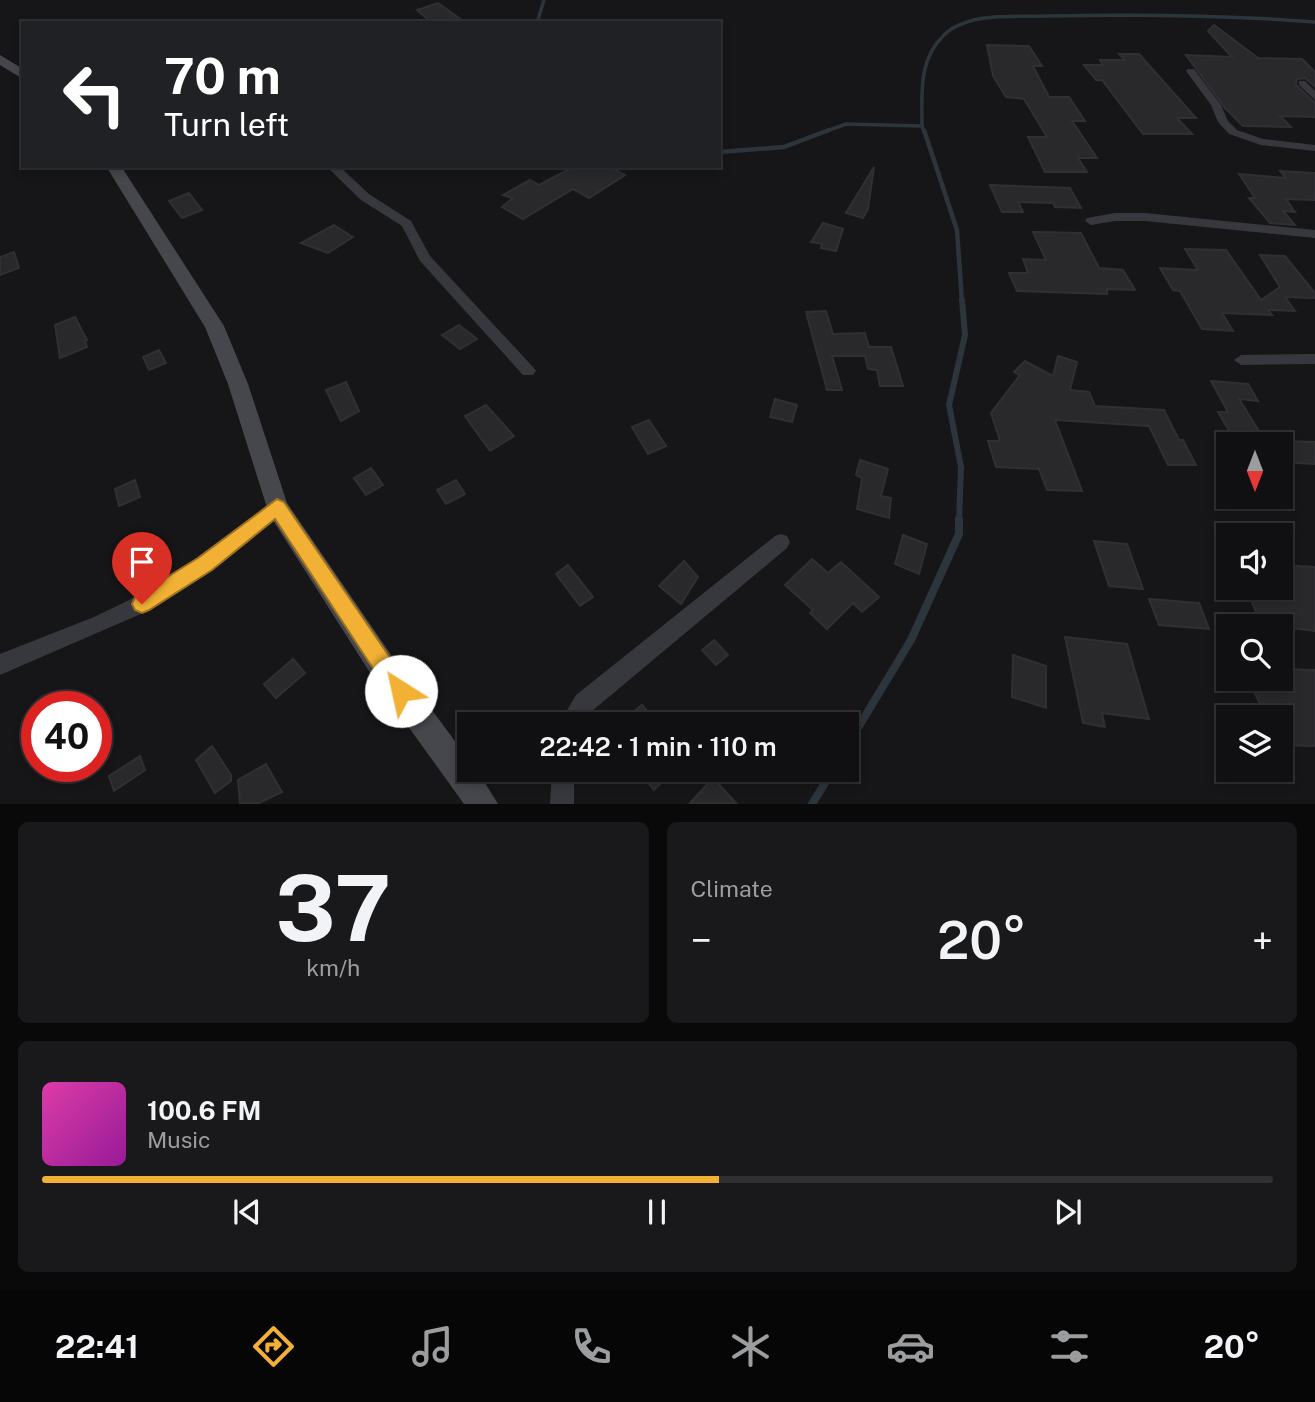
<!DOCTYPE html>
<meta charset="utf-8">
<style>
body{margin:0;font-family:"Public Sans",sans-serif;background:#19191b;color:#f1f3f6;height:100vh;display:flex;flex-direction:column;font-size:26px;white-space:nowrap}
*{box-sizing:border-box;margin:0}
p{font-size:23px;color:#9c9d9f}
.icon{flex:none;width:38px;height:38px;fill:none;stroke:currentColor;stroke-width:2;stroke-linecap:round;stroke-linejoin:round}
.map{position:relative;height:804px;overflow:hidden}
.details{display:flex;flex-direction:column;gap:18px;padding:18px;background:#09090a;flex:1}
.details>*{flex:none}
.banner{position:absolute;left:21px;top:21px;width:700px;height:147px;border-radius:0px;box-shadow:0 4px 10px #0003,0 0 0 2px #303032;background:#202124;color:#fff;overflow:hidden}
.needle{width:46px;rotate:180deg}
.tools{position:absolute;left:1216px;top:432px;display:grid;gap:14px}
.tools a{display:grid;place-items:center;width:77px;height:77px;border-radius:0px;background:#101012;box-shadow:0 4px 10px #0003,0 0 0 2px #303032;font-size:35px}
.speed{position:absolute;left:21px;top:691px;display:flex;gap:14px;font-size:35px;font-weight:700;text-align:center}
.speed>*{display:grid;place-content:center;width:91px;height:91px;border-radius:50%;background:#101012;box-shadow:0 4px 10px #0003,0 0 0 2px #303032;line-height:1}
.speed .limit{border:10px solid #d22;background:#fff;color:#111}
.pin{position:absolute;display:grid;place-items:center;width:60px;height:60px;color:#fff;margin:-72px -30px;border-radius:50% 50% 50% 0;rotate:-45deg;box-shadow:0 0 7px #0007}
.pin .icon{rotate:45deg}
.me{position:absolute;width:77px;margin:-38px;rotate:325deg;stroke-linejoin:round;filter:drop-shadow(0 0 5px #0008)}
.turn{display:flex;align-items:center;gap:24px;height:147px;padding:0 28px;font-size:32px}
.turn .icon{width:91px;height:91px;stroke-width:2.5}
.turn b{display:block;font-size:49px;line-height:60px}
.big{font-size:52px;font-weight:600;line-height:1.1}
.details .card{flex:1;display:flex;flex-direction:column;justify-content:center;gap:10px;min-width:0;padding:0 24px;border-radius:10px;background:#19191b}
.details .dial{align-items:center;gap:0}
.dial b{font-size:91px;line-height:1}
.song{display:flex;align-items:center;gap:21px}
.cover{width:84px;height:84px;border-radius:10px;background:linear-gradient(135deg,hsl(320 70% 55%),hsl(300 70% 35%))}
.played{height:7px;border-radius:4px;background:linear-gradient(90deg,#f2b134 55%,#303032 55%)}
.keys{display:flex;justify-content:space-around;direction:ltr}
.heat{display:flex;justify-content:space-between;align-items:center;font-size:38px;direction:ltr}
.details .tiles{flex:1;display:grid;gap:18px;grid-template-columns:1fr 1fr}
.card:last-child{grid-column:span 2}
.trip{position:absolute;left:457px;top:712px;width:402px;height:70px;border-radius:0px;background:#101012;box-shadow:0 4px 10px #0003,0 0 0 2px #303032;font-weight:600;line-height:70px;text-align:center}
.tabs{display:flex;height:112px;justify-content:space-around;align-items:center;background:#060607;color:#9c9d9f}
.tabs .icon{width:49px;height:49px}
.tabs .active{color:#f2b134}
.tabs b{font-size:32px;color:#f1f3f6}
.map>svg:first-child{display:block}
.lines{fill:none;stroke-linecap:round;stroke-linejoin:round}
.stream-far3{stroke:#2c353c;stroke-width:3.5}
.stream-far2{stroke:#2c353c;stroke-width:4.5}
.stream-far1{stroke:#2c353c;stroke-width:6}
.stream{stroke:#2c353c;stroke-width:8}
.building{fill:#29292c;stroke:#303034;stroke-width:2}
.street{fill:#37383d;fill-rule:evenodd}
.secondary{fill:#45474d;fill-rule:evenodd}
.route{fill:#f2b134;stroke:#9d7322;stroke-width:2}
</style>
<div class="map">
<svg width="1315" height="804" viewBox="0 0 1315 804">
<rect width="100%" height="100%" fill="#161618"/>
<g class="lines">
<!-- stream-far3 -->
<g class="stream-far3">
<path d="M 537,23 L 544,0"/>
<path d="M 922,126 L 924,132"/>
<path d="M 824,132 L 846,124 L 922,126 C 922,93 918,60 944,35 C 948,31 956,26 962,24 C 983,14 1023,17 1047,16 C 1137,14 1226,15 1315,22"/>
</g>
<!-- stream-far2 -->
<g class="stream-far2">
<path d="M 924,130 L 957,230 L 962,302"/>
<path d="M 719,152 L 784,147 L 829,130"/>
</g>
<!-- stream-far1 -->
<path class="stream-far1" d="M 959,521 L 961,467 L 949,405 L 965,335 L 962,300"/>
<!-- stream -->
<g class="stream">
<path d="M 847,746 L 911,640 L 959,534 L 959,519"/>
<path d="M 812,804 L 833,770"/>
</g>
</g>
<!-- building -->
<g class="building">
<path d="M 438,3 L 466,23 L 432,23 L 417,10 Z"/>
<path d="M 1214,25 L 1258,58 L 1302,59 L 1315,72 L 1315,87 L 1305,78 L 1297,79 L 1296,85 L 1315,103 L 1315,117 L 1280,116 L 1291,127 L 1243,126 L 1225,108 L 1186,55 L 1232,57 L 1208,31 Z"/>
<path d="M 987,45 L 1029,46 L 1042,66 L 1033,66 L 1049,97 L 1069,97 L 1085,121 L 1072,121 L 1097,158 L 1078,158 L 1087,172 L 1045,172 L 1028,137 L 1047,137 L 1024,99 L 1006,97 L 993,76 Z"/>
<path d="M 1119,54 L 1139,54 L 1196,118 L 1177,118 L 1192,134 L 1143,134 L 1102,80 L 1096,80 L 1084,65 L 1103,65 L 1100,60 L 1125,60 Z"/>
<path d="M 575,166 L 609,166 L 625,175 L 589,198 L 573,189 L 523,219 L 502,207 L 513,198 L 503,195 L 530,180 L 539,185 Z"/>
<path d="M 874,167 L 868,209 L 863,218 L 846,213 Z"/>
<path d="M 1280,171 L 1315,173 L 1315,200 L 1286,199 L 1295,212 L 1283,211 L 1295,225 L 1270,223 L 1249,198 L 1255,198 L 1239,174 L 1286,178 Z"/>
<path d="M 990,185 L 1070,188 L 1081,208 L 1055,207 L 1053,203 L 1018,202 L 1023,212 L 1002,212 Z"/>
<path d="M 189,193 L 202,210 L 182,218 L 169,201 Z"/>
<path d="M 823,223 L 843,229 L 836,251 L 821,248 L 822,244 L 811,242 Z"/>
<path d="M 334,225 L 353,237 L 328,253 L 301,243 Z"/>
<path d="M 1033,232 L 1081,233 L 1099,268 L 1123,270 L 1135,290 L 1107,289 L 1107,294 L 1017,291 L 1009,273 L 1028,273 L 1023,259 L 1046,260 Z"/>
<path d="M 1185,249 L 1226,250 L 1261,300 L 1280,287 L 1260,255 L 1285,256 L 1315,293 L 1315,298 L 1285,297 L 1295,311 L 1268,310 L 1272,315 L 1222,313 L 1233,331 L 1202,329 L 1180,291 L 1173,290 L 1160,268 L 1198,270 Z"/>
<path d="M 14,252 L 19,268 L 0,275 L 0,257 Z"/>
<path d="M 826,311 L 833,334 L 865,333 L 869,347 L 891,347 L 903,386 L 880,386 L 877,370 L 868,369 L 865,356 L 832,356 L 842,390 L 827,390 L 806,312 Z"/>
<path d="M 75,317 L 87,340 L 85,341 L 87,347 L 60,358 L 55,325 Z"/>
<path d="M 459,325 L 477,339 L 460,349 L 442,335 Z"/>
<path d="M 159,350 L 166,363 L 149,370 L 143,357 Z"/>
<path d="M 1058,356 L 1077,362 L 1070,390 L 1089,392 L 1095,406 L 1164,410 L 1179,440 L 1183,440 L 1196,465 L 1168,465 L 1149,426 L 1055,420 L 1082,491 L 1047,490 L 1039,469 L 996,467 L 988,441 L 1000,441 L 991,413 L 1020,375 L 1014,372 L 1025,361 L 1053,376 Z"/>
<path d="M 1211,381 L 1248,384 L 1258,401 L 1239,399 L 1267,444 L 1237,444 L 1218,412 L 1228,412 Z"/>
<path d="M 346,382 L 359,411 L 341,421 L 326,390 Z"/>
<path d="M 775,399 L 797,405 L 792,422 L 770,417 Z"/>
<path d="M 486,405 L 514,436 L 490,451 L 465,416 Z"/>
<path d="M 649,420 L 666,446 L 648,454 L 632,427 Z"/>
<path d="M 1281,441 L 1315,442 L 1315,464 L 1281,462 Z"/>
<path d="M 860,460 L 888,469 L 881,496 L 891,498 L 889,518 L 857,509 L 862,478 L 856,475 Z"/>
<path d="M 371,468 L 383,485 L 366,495 L 354,478 Z"/>
<path d="M 135,480 L 140,497 L 119,506 L 115,489 Z"/>
<path d="M 456,480 L 465,494 L 446,504 L 437,490 Z"/>
<path d="M 903,535 L 927,544 L 919,574 L 895,564 Z"/>
<path d="M 1094,541 L 1127,544 L 1143,589 L 1109,586 Z"/>
<path d="M 812,559 L 828,573 L 841,562 L 879,597 L 862,612 L 853,603 L 827,629 L 810,613 L 813,610 L 785,585 Z"/>
<path d="M 684,561 L 698,577 L 681,604 L 659,586 Z"/>
<path d="M 568,565 L 593,597 L 580,606 L 556,574 Z"/>
<path d="M 1281,565 L 1315,567 L 1315,631 L 1261,624 L 1246,588 L 1281,591 Z"/>
<path d="M 1149,599 L 1199,603 L 1209,629 L 1159,625 Z"/>
<path d="M 1065,637 L 1127,644 L 1149,719 L 1102,713 L 1105,727 L 1083,723 Z"/>
<path d="M 714,640 L 728,655 L 716,665 L 702,650 Z"/>
<path d="M 1013,655 L 1046,666 L 1046,708 L 1012,697 Z"/>
<path d="M 293,659 L 305,673 L 276,698 L 264,684 Z"/>
<path d="M 1281,669 L 1315,670 L 1315,746 L 1281,745 L 1281,718 L 1267,718 L 1248,679 L 1281,679 Z"/>
<path d="M 642,705 L 658,724 L 619,724 Z"/>
<path d="M 212,746 L 231,775 L 231,781 L 215,793 L 196,760 Z"/>
<path d="M 140,756 L 145,770 L 114,791 L 109,776 Z"/>
<path d="M 266,764 L 282,792 L 259,803 L 240,803 L 238,780 Z"/>
<path d="M 638,770 L 674,770 L 654,790 Z"/>
<path d="M 713,778 L 736,803 L 690,803 Z"/>
</g>
<g class="lines">
<!-- street -->
<g class="street">
<path d="M 1188,69 L 1194,69 L 1221,105 L 1228,121 L 1237,130 L 1263,139 L 1315,145 L 1315,151 L 1261,145 L 1229,134 L 1218,122 L 1211,105 L 1186,71 Z"/>
<path d="M 1299,81 L 1305,81 L 1315,91 L 1315,100 L 1299,85 Z"/>
<path d="M 326,166 L 339,166 L 369,194 L 411,221 L 430,256 L 533,367 L 536,371 L 533,375 L 523,375 L 420,261 L 402,226 L 361,200 Z"/>
<path d="M 1115,213 L 1145,213 L 1315,230 L 1315,238 L 1145,221 L 1115,221 L 1091,225 L 1085,221 L 1087,218 Z"/>
<path d="M 1315,354 L 1315,364 L 1241,365 L 1234,360 L 1241,355 Z"/>
<path d="M 277,499 L 283,502 L 286,507 L 283,512 L 205,573 L 143,613 L 0,675 L 0,654 L 94,617 L 129,600 L 192,561 Z"/>
<path d="M 781,534 L 787,536 L 790,542 L 787,548 L 592,711 L 582,724 L 559,724 L 576,695 L 775,536 Z"/>
<path d="M 552,770 L 574,770 L 574,804 L 550,804 Z"/>
</g>
<!-- secondary -->
<g class="secondary">
<path d="M 0,55 L 23,69 L 23,79 L 0,65 Z"/>
<path d="M 106,166 L 121,166 L 224,326 L 248,384 L 287,503 L 394,659 L 469,760 L 469,770 L 477,770 L 498,804 L 464,804 L 374,679 L 269,514 L 228,384 L 205,327 Z"/>
</g>
</g>
<!-- route -->
<path class="route" d="M 277,499 L 284,502 L 408,684 L 411,691 L 408,699 L 401,702 L 393,699 L 275,519 L 212,570 L 149,610 L 142,613 L 135,610 L 132,604 L 135,597 L 198,558 Z"/>
</svg>
<div class="tools">
<a><svg class="needle" viewBox="-14 -14 28 28"><path d="M0-13l5 13h-10z" fill="#e53935"/><path d="M0 13l5-13h-10z" fill="#9c9d9f"/></svg></a>
<a><svg class="icon" aria-label="sound" viewBox="0 0 24 24"><path d="M4 9h4l5-4v14l-5-4H4zM17 9q2 3 0 6"/></svg></a>
<a><svg class="icon" aria-label="search" viewBox="0 0 24 24"><circle cx="10" cy="10" r="6"/><path d="M15 15l6 6"/></svg></a>
<a><svg class="icon" aria-label="layers" viewBox="0 0 24 24"><path d="M12 4l9 5-9 5-9-5zM3 14l9 5 9-5"/></svg></a>
</div>
<div class="speed"><div class="limit">40</div></div>
<div class="pin" style="left:142px;top:604px;background:#d93025"><svg class="icon" aria-label="arrive" viewBox="0 0 24 24"><path d="M6 21V4h12l-3 4 3 4H6"/></svg></div>
<svg class="me" style="left:401px;top:691px" viewBox="-20 -20 40 40"><circle r="19" fill="#fff"/><path d="M0-13L10 11 0 6-10 11z" fill="#f2b134"/></svg>
<div class="trip">22:42 · 1 min · 110 m</div>
<div class="banner">
<div class="turn"><svg class="icon" aria-label="left" viewBox="0 0 24 24"><path d="M17 20v-9H6M10 6l-5 5 5 5"/></svg><div><b>70 m</b>Turn left</div></div>
</div>
</div>
<section class="details">
<div class="tiles">
<div class="card dial"><b>37</b><p>km/h</p></div>
<div class="card"><p>Climate</p>
<div class="heat"><a>−</a><b class="big">20°</b><a>+</a></div>
</div>
<div class="card">
<div class="song"><i class="cover"></i><div><b>100.6 FM</b><p>Music</p></div></div>
<div class="played"></div>
<div class="keys"><svg class="icon" aria-label="previous" viewBox="0 0 24 24"><path d="M18 5L8 12l10 7zM5 5v14"/></svg><svg class="icon" aria-label="pause" viewBox="0 0 24 24"><path d="M8 5v14M16 5v14"/></svg><svg class="icon" aria-label="next" viewBox="0 0 24 24"><path d="M6 5l10 7-10 7zM19 5v14"/></svg></div>
</div>
</div>
</section>
<nav class="tabs">
<b>22:41</b>
<svg class="icon active" aria-label="directions" viewBox="0 0 24 24"><path d="M12 3l9 9-9 9-9-9zM9 14v-3h6M13 9l2 2-2 2"/></svg>
<svg class="icon" aria-label="music" viewBox="0 0 24 24"><path d="M9 18V5l10-2v13"/><circle cx="6" cy="18" r="3"/><circle cx="16" cy="16" r="3"/></svg>
<svg class="icon" aria-label="phone" viewBox="0 0 24 24"><path d="M5 4h4l2 5-3 2q2 4 5 5l2-3 5 2v4C11 20 4 13 5 4z"/></svg>
<svg class="icon" aria-label="climate" viewBox="0 0 24 24"><path d="M12 3v18M4 7l16 10M4 17L20 7"/></svg>
<svg class="icon" aria-label="car" viewBox="0 0 24 24"><path d="M5 17H2v-5l4-1 3-4h7l3 4 3 1v5h-3M9 17h6M6 11h13"/><circle cx="7" cy="17" r="2"/><circle cx="17" cy="17" r="2"/></svg>
<svg class="icon" aria-label="filters" viewBox="0 0 24 24"><path d="M4 7h16M4 17h16"/><circle cx="9" cy="7" r="2"/><circle cx="15" cy="17" r="2"/></svg>
<b>20°</b>
</nav>
